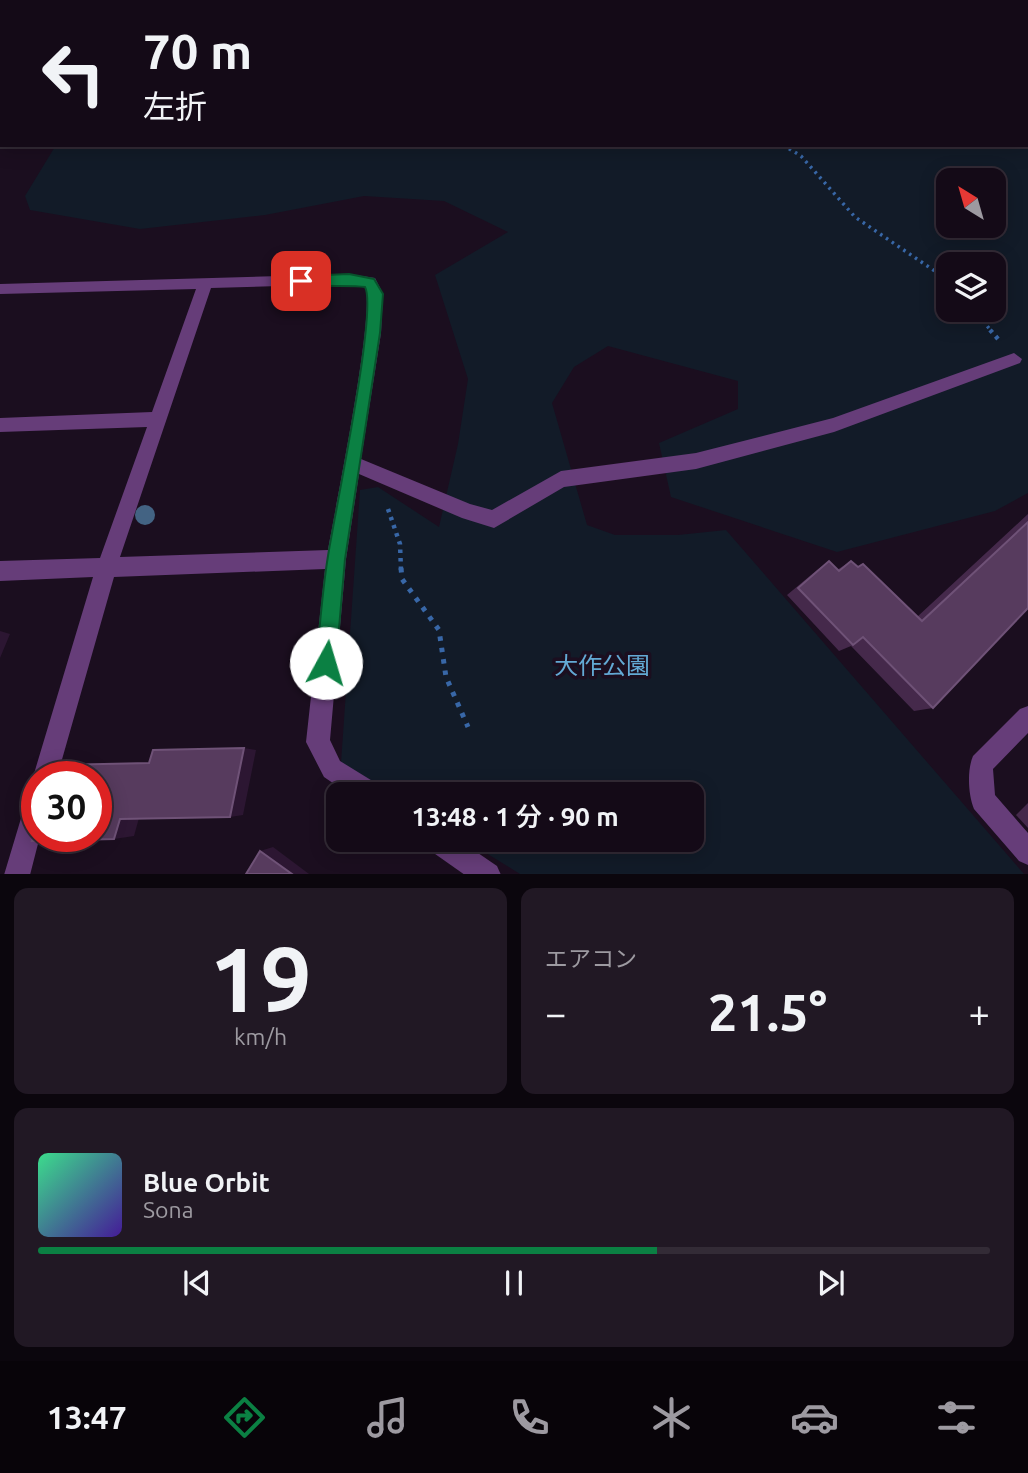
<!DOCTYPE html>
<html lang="ja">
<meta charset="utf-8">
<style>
body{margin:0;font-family:Ubuntu,"Noto Sans JP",sans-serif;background:#211824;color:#f1f3f6;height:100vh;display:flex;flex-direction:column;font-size:26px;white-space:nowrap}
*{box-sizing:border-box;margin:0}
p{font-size:23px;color:#9d9aa1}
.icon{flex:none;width:38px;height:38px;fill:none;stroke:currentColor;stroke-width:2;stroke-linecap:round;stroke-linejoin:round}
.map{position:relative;height:874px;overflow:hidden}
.drawer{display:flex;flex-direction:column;gap:14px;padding:14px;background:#0b060d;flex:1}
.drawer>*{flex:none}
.hud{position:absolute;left:0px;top:0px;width:1029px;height:147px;box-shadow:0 4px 18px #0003,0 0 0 2px #332b36;background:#140a17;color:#f1f3f6;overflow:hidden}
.needle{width:46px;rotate:323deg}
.controls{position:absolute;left:936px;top:168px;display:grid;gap:14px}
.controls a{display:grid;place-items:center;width:70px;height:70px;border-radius:14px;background:#140a17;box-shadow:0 4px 18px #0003,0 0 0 2px #332b36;font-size:35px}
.speed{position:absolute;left:21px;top:761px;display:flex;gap:14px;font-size:35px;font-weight:700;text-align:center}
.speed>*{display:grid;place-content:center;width:91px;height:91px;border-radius:50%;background:#140a17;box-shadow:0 4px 18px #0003,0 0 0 2px #332b36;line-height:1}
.speed .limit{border:10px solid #d22;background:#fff;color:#111}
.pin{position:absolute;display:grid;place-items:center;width:60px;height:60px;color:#fff;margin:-30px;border-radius:14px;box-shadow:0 4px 10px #0006}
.me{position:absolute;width:77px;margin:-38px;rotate:6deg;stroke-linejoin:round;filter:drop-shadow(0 0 5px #0008)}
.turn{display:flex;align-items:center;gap:24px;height:147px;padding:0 28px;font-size:32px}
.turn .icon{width:91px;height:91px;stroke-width:2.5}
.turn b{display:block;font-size:49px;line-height:60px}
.big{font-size:52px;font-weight:600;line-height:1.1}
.drawer .widget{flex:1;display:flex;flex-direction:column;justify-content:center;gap:10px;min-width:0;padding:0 24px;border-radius:14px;background:#211824}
.drawer .dial{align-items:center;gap:0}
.dial b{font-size:91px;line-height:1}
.song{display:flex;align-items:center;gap:21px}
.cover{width:84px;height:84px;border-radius:10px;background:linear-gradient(135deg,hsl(150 70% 55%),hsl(260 70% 35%))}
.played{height:7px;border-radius:4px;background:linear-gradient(90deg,#0b8043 65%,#332b36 65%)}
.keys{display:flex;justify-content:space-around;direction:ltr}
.heat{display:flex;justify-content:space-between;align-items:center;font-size:38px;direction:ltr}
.drawer .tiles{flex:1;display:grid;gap:14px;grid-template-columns:1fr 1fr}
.widget:last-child{grid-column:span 2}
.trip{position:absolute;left:326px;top:782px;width:378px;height:70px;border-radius:14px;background:#140a17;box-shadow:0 4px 18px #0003,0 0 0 2px #332b36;font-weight:600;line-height:70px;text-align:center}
.tabs{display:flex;height:112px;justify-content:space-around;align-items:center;background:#080409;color:#9d9aa1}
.tabs .icon{width:49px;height:49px}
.tabs .active{color:#0b8043}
.tabs b{font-size:32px;color:#f1f3f6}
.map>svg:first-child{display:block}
.green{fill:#121b28;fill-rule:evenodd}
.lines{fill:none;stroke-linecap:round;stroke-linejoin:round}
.river{fill:#190d39;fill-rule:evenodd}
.path-far3{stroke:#3867a7;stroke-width:2.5;stroke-dasharray:2 3.5;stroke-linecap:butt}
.path-far2{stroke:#3867a7;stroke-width:3.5;stroke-dasharray:2.5 4.5;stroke-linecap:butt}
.path-far1{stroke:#3867a7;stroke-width:4.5;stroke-dasharray:3.5 5;stroke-linecap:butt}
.path{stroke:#3867a7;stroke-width:5;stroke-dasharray:4.5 7;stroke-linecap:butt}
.minor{fill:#663d79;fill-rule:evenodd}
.tree{fill:#436383}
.wall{fill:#45294b}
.shaded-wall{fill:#2c1632}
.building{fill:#573b5e;stroke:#6f5277;stroke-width:2}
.route{fill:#0b8043;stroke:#07532c;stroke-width:2}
.labels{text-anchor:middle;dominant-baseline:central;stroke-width:7;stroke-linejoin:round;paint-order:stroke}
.near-park-label{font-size:24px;fill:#63a9d4;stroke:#1b0e1f}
</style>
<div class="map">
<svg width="1028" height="875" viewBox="0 0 1028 875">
<rect width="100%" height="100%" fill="#1b0e1f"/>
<!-- green -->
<g class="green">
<path d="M 0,0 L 308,0 L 2,2 L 2,62 Z"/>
<path d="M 329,0 L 699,0 L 699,2 Z"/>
<path d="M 1028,75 L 1028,493 L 995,511 L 837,552 L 671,497 L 659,443 L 738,409 L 738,381 L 608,346 L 574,367 L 552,403 L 587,525 L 615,535 L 678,535 L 726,530 L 1024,874 L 520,874 L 465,840 L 691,840 L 691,794 L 393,794 L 341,763 L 360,490 L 378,487 L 439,527 L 458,444 L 468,379 L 435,275 L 508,232 L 444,201 L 364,196 L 265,215 L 140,229 L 30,210 L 25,196 L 56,145 L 1027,145 ZM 948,180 L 994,180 L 994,226 L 948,226 ZM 948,264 L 994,264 L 994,310 L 948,310 Z"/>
</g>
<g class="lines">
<!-- river -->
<g class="river">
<path d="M 610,0 L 684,0 L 683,2 Z"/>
<path d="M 810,0 L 847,0 L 848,2 L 811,2 Z"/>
<rect x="1027" y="70" width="1" height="24"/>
</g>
<!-- path-far3 -->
<g class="path-far3">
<path d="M 376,0 L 378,2"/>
<path d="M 214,2 L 216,0"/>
</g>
<!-- path-far2 -->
<g class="path-far2">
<path d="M 783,145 L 801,156 L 855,217 L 948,280"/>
<path d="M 974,310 L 992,332"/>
</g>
<!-- path-far1 -->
<g class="path-far1">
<path d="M 990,330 L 998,339"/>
<path d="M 388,509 L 400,544 L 401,570"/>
</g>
<!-- path -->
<path class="path" d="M 401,568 L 402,579 L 439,630 L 446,677 L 468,727"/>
<!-- minor -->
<g class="minor">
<path d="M 429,0 L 444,0 L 446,2 L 430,2 Z"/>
<path d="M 349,274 L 375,278 L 383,294 L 381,333 L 361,459 L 470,504 L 492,510 L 561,471 L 696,453 L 833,418 L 1014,353 L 1022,359 L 1020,363 L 834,432 L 696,469 L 564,487 L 494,528 L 462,518 L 359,474 L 346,559 L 330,740 L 340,761 L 379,785 L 382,794 L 349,794 L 324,777 L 306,742 L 325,569 L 114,577 L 57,777 L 37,777 L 37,785 L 33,777 L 93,577 L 0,581 L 0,561 L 100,558 L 147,427 L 0,432 L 0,418 L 152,412 L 196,289 L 0,294 L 0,284 ZM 349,284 L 365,287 C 376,310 335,510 328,550 L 120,557 L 211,288 Z"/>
<path d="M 1028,706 L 1028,733 L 993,769 L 995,795 L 1028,833 L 1028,865 L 1019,861 L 974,809 C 968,794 967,770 973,756 L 1020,709 Z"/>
<path d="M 37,793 L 37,836 L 40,836 L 30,875 L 4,875 L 25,805 L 28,796 Z"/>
<path d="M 425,840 L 459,840 L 497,866 L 501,875 L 465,875 L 428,849 Z"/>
</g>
</g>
<!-- trees -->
<circle class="tree" cx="145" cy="515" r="10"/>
<!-- wall -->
<g class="wall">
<path d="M 1028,514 L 1028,608 L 933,708 L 914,711 L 851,646 L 839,651 L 787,595 L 817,570 L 829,561 L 837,570 L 851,561 L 917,617 Z"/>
<path d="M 1028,803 L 1028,828 L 1016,815 Z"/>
</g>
<!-- shaded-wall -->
<g class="shaded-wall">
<path d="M 0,631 L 10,634 L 0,658 Z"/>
<path d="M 244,748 L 256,750 L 243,815 L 230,817 Z"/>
<path d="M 139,818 L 134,836 L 114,839 L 120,819 Z"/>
<path d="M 273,847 L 309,874 L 292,874 L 260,851 Z"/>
</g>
<!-- building -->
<g class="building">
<path d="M 1028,522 L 1028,608 L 933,708 L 863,637 L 853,645 L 798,588 L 829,561 L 839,571 L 851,561 L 858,567 L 863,564 L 922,621 Z"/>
<path d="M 244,748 L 230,817 L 120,819 L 114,839 L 32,841 L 37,827 L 37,836 L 96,836 L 96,777 L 54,777 L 58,765 L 149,763 L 153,750 Z"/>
<path d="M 260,851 L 292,874 L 246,874 Z"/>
</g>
<!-- route -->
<path class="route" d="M 349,274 L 374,279 L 383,294 L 380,333 L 345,559 L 336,663 L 333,670 L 326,673 L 319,670 L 316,663 C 320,628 322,592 328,556 C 334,516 378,309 365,287 C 349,284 303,289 294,281 L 301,276 Z"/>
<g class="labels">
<!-- near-park labels -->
<g class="near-park-label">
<text x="602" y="665">大作公園</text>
</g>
</g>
</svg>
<div class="controls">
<a><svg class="needle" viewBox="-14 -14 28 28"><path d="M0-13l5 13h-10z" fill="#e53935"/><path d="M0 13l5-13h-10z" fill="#9d9aa1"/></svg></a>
<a><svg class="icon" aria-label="layers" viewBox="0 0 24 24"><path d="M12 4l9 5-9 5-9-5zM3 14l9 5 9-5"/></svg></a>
</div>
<div class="speed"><div class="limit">30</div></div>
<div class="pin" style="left:301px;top:281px;background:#d93025"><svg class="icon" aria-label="arrive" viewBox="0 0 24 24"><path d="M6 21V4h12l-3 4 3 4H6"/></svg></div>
<svg class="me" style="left:326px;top:663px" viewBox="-20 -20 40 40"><circle r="19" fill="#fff"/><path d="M0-13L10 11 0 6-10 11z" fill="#0b8043"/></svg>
<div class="trip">13:48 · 1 分 · 90 m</div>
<div class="hud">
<div class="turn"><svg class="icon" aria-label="left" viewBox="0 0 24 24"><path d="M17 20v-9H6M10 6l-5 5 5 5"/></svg><div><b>70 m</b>左折</div></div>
</div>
</div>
<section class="drawer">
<div class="tiles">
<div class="widget dial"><b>19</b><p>km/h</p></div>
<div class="widget"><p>エアコン</p>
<div class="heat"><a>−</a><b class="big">21.5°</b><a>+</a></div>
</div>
<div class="widget">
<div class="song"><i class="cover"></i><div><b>Blue Orbit</b><p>Sona</p></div></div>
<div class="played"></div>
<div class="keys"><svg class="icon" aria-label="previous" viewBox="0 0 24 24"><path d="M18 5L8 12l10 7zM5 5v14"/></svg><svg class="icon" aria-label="pause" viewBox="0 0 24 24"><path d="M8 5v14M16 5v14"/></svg><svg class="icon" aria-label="next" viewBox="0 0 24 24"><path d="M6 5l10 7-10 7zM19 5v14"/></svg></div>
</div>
</div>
</section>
<nav class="tabs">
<b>13:47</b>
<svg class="icon active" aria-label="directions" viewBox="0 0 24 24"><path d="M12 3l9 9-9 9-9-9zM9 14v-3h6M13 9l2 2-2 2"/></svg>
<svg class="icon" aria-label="music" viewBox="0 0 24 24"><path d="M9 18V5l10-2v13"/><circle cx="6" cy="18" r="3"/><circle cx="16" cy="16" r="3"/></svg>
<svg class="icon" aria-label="phone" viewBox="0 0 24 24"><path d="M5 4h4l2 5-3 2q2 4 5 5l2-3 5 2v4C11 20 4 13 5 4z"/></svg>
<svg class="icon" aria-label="climate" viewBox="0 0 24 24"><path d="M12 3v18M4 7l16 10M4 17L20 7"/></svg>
<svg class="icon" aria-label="car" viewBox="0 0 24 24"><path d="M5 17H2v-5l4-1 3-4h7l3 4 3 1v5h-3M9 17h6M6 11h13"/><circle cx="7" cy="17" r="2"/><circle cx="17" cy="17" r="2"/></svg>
<svg class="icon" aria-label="filters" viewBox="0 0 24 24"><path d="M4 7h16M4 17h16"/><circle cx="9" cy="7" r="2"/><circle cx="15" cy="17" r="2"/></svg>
</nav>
